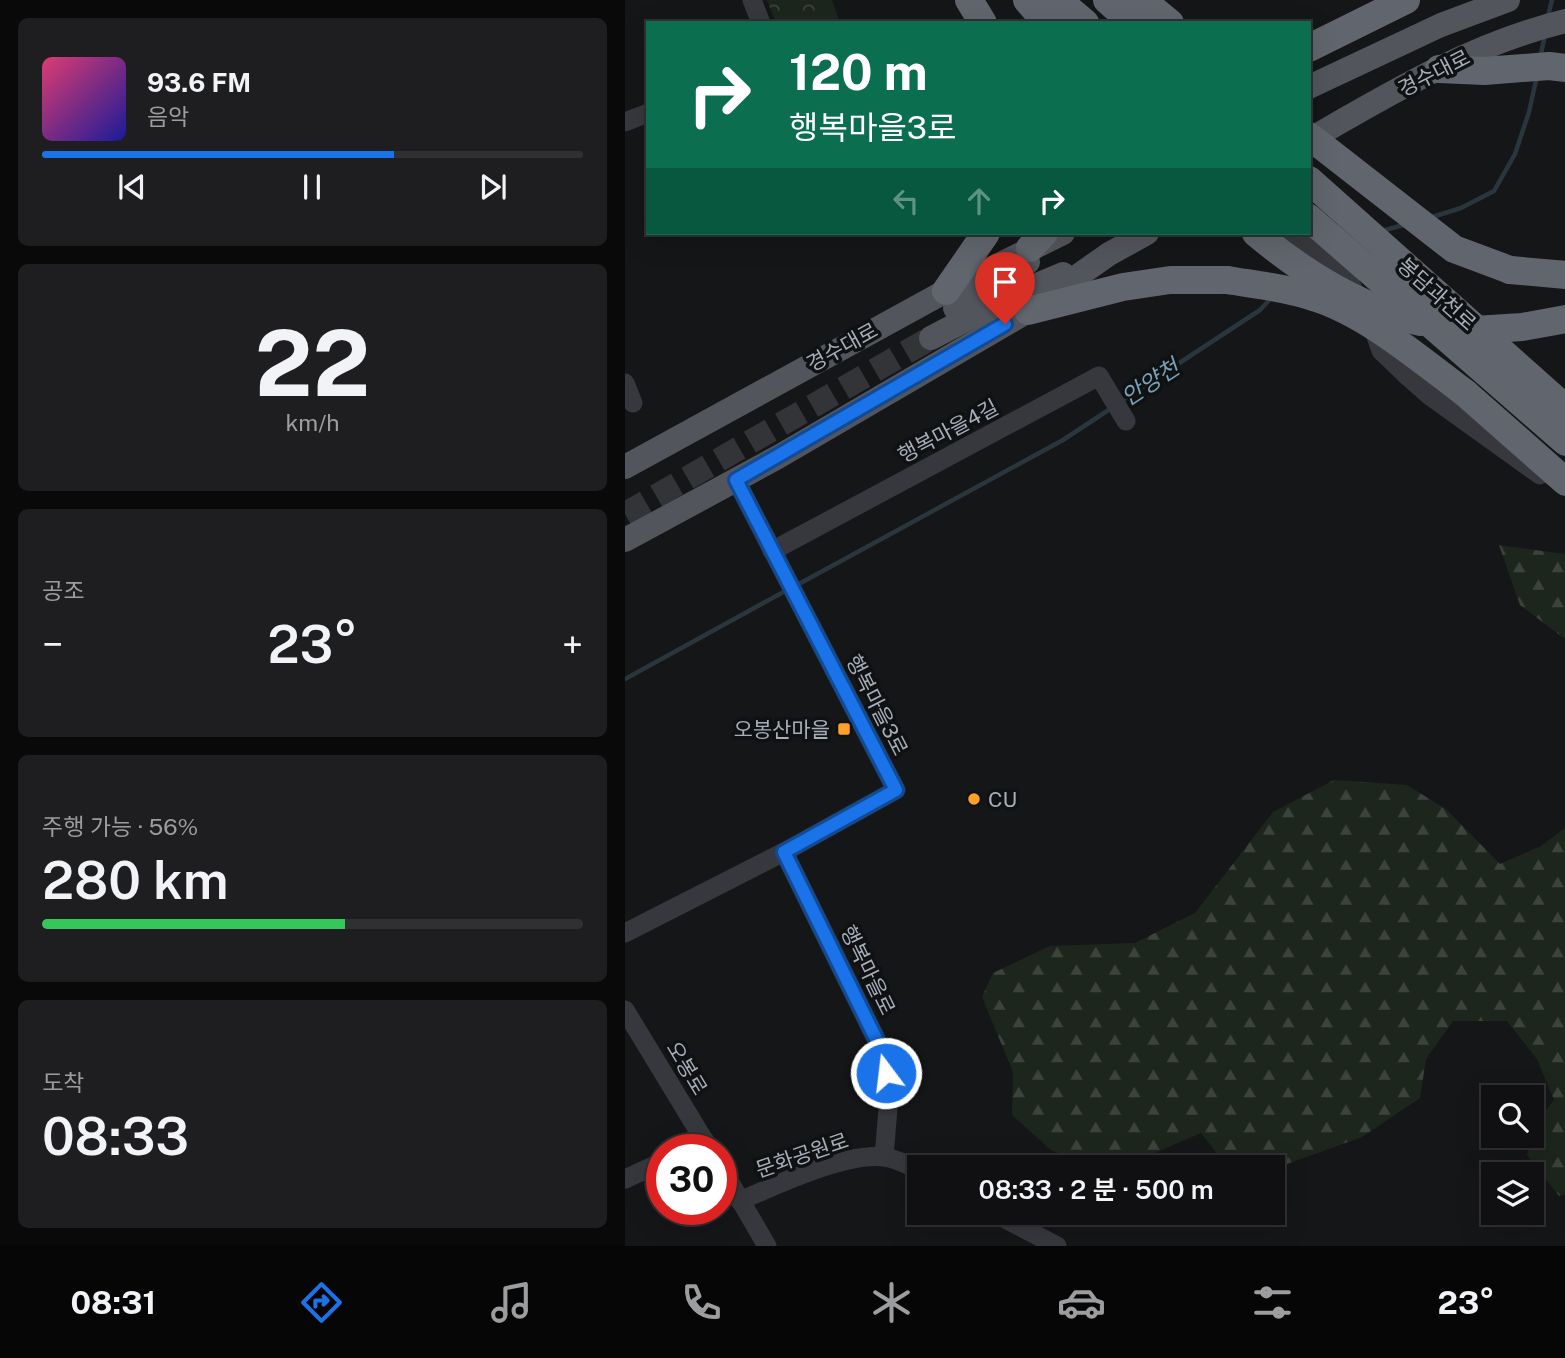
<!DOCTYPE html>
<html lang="ko">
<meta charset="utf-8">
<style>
body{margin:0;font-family:"Public Sans","Noto Sans KR",sans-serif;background:#1e1e20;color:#f1f3f6;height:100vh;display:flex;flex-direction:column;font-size:26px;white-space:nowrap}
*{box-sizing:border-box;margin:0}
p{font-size:23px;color:#9c9d9f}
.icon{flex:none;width:38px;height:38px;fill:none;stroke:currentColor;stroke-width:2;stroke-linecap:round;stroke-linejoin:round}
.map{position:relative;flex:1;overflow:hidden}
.details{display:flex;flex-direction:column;gap:18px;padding:18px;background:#09090a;width:625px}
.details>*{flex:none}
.hud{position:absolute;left:21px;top:21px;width:665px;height:214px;border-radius:0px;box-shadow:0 7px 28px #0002,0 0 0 2px #303032;background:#0b6e4f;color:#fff;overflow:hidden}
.tools{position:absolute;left:856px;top:1085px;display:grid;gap:14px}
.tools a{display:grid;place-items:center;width:63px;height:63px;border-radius:0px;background:#101012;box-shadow:0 7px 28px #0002,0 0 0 2px #303032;font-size:35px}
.speed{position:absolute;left:21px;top:1134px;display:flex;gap:14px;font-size:35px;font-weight:700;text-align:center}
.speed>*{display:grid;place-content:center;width:91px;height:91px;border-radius:50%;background:#101012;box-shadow:0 7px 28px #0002,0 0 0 2px #303032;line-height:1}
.speed .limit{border:10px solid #d22;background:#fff;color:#111}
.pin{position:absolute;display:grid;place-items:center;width:60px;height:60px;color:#fff;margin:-72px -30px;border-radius:50% 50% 50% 0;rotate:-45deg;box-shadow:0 0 7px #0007}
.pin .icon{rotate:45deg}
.me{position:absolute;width:77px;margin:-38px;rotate:345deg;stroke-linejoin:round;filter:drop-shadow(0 0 5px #0008)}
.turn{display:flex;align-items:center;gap:24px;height:147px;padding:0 28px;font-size:32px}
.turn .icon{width:91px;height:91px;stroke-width:2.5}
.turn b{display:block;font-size:49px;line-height:60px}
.lanes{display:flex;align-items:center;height:66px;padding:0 28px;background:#0003;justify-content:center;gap:35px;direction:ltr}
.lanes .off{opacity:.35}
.big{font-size:52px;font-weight:600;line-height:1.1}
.details .tile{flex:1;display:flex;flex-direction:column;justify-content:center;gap:10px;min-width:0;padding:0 24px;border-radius:10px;background:#1e1e20}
.details .dial{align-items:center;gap:0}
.dial b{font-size:91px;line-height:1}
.song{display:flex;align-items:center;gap:21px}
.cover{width:84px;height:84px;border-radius:10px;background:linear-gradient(135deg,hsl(340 70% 55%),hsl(240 70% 35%))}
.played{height:7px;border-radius:4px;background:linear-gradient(90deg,#1a73e8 65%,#303032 65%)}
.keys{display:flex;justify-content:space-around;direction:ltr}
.heat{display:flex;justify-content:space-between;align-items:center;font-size:38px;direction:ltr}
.charge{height:10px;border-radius:5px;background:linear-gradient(90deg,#34c759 56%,#303032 0)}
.trip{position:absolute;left:282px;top:1155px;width:378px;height:70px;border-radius:0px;background:#101012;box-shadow:0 7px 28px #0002,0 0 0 2px #303032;font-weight:600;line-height:70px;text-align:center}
.tabs{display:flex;height:112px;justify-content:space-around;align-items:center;background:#060607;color:#9c9d9f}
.tabs .icon{width:49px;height:49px}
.tabs .current{color:#1a73e8}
.tabs b{font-size:32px;color:#f1f3f6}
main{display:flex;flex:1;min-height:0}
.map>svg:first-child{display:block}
.forest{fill:url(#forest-firs)}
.park{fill:url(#park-crowns)}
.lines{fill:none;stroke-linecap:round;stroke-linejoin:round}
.stream{stroke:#2a363d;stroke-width:4.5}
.major-tunnel{stroke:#323438;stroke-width:24;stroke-dasharray:24 12;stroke-linecap:butt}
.minor{stroke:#36383d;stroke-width:19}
.major{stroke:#52555c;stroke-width:24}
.highway{stroke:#61666e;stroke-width:28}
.highway-bridge{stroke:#61666e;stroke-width:28}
.route-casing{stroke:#114b97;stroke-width:18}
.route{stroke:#1a73e8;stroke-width:12}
.poi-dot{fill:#ffa126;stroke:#101113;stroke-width:2.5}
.labels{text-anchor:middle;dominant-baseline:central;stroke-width:7;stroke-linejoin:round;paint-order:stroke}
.street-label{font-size:21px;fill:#a6aeb9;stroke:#101113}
.poi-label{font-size:21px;fill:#a6aeb9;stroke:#101113;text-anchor:end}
.water-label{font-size:23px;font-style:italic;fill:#79a1b7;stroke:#101113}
</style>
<main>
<section class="details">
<div class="tile">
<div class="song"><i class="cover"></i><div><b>93.6 FM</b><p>음악</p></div></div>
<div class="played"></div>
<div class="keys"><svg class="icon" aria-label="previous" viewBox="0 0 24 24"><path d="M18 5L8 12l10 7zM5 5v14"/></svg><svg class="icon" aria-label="pause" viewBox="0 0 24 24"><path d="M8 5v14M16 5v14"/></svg><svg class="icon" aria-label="next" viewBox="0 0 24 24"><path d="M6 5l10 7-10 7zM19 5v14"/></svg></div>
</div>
<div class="tile dial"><b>22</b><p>km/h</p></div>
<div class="tile"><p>공조</p>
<div class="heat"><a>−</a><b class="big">23°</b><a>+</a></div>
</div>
<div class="tile"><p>주행 가능 · 56%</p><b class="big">280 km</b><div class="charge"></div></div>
<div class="tile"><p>도착</p><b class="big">08:33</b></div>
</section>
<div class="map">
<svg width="941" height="1246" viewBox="0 0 941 1246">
<defs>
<pattern id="forest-firs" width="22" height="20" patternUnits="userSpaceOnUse" patternTransform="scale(1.75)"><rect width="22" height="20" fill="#1d261d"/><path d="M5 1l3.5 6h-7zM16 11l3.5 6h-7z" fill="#3b433c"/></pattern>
<pattern id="park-crowns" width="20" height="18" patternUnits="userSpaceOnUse" patternTransform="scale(1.75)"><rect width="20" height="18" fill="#1d261d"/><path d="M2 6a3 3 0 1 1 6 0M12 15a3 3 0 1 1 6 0" fill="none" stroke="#3b433c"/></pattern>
</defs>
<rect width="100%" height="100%" fill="#151618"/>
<!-- forest -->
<g class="forest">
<path d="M 874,545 L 940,554 L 940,639 L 895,605 Z"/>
<path d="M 709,780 L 782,785 L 822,810 L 875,864 L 916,846 L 940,828 L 940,1194 L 934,1196 L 902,1155 L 913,1120 L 929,1100 L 912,1059 L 882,1021 L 828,1021 L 801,1059 L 795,1098 L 737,1137 L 648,1169 L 648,1167 L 603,1167 L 576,1133 L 525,1155 L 479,1167 L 467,1167 L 426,1150 L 387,1115 L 388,1072 L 357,997 L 368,973 L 425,946 L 510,943 L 570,913 L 648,812 Z"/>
</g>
<!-- park -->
<path class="park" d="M 142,0 L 207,0 L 215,23 L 151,23 Z"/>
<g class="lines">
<!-- stream -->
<g class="stream">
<path d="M 923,16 L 927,0"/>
<path d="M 915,58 L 920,35"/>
<path d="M 804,218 L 836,208 L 869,191 L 890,154 L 904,112 L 912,76"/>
<path d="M 757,231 L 782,224"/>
<path d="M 495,402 L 635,310 L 646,298"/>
<path d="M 172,585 L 438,440 L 488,407"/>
<path d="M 0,679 L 162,590"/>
</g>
<!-- major-tunnel -->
<path class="major-tunnel" d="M 0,514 L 306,338"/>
<!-- minor -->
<g class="minor">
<path d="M 127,0 L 136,23"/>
<path d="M 0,122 L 23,113"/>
<path d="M 667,233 L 726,285 L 732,296"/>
<path d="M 746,322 L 756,351 L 780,374 L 805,396 L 915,475"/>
<path d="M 0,383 L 8,403"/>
<path d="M 147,551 L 474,376 L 501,421"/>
<path d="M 159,852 L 257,1051 L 264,1096 L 259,1157"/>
<path d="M 0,933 L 159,852 L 271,790 L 111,480"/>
<path d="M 0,1010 L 85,1150"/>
<path d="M 62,1150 L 80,1141"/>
<path d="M 96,1167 L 142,1246"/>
<path d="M 0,1179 L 37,1162"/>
<path d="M 115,1201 C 150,1185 222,1152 259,1157 C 270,1159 284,1165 294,1171"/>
<path d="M 369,1213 L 432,1246"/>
</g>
<!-- major -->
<g class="major">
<path d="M 684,87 L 816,25 L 883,0"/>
<path d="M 684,140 C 765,93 849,43 941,21"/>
<path d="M 330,308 L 375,282 L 403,262"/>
<path d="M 306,338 L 388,295 L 438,274"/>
<path d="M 0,467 L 321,291 L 438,233"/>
<path d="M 0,540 L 153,457 L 403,311 L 484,254 L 522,233"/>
</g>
<!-- highway -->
<g class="highway">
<path d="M 344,0 L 358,23"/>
<path d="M 402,0 L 422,23"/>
<path d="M 433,0 L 460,23"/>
<path d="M 482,0 L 508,23"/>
<path d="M 517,0 L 545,23"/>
<path d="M 684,48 L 781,0"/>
<path d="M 814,69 L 859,71 L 924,66 L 941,68"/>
<path d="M 405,248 L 419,233"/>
<path d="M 885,270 L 941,275"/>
<path d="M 321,291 L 361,233"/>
<path d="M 403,311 L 498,287 L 545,280 L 602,280"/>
<path d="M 834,331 L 897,327 L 941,319"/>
<path d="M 840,393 L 941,482"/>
</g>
<!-- highway-bridge -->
<g class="highway-bridge">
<path d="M 684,136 L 829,249 L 885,270"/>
<path d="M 684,180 L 941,409"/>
<path d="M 684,218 L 941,442"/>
<path d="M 631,233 C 677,272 736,309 796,322"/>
<path d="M 602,280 C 632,285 663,288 691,298 C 742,314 797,361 840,393"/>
</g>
</g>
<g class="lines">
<defs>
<path id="route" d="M 261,1073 L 257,1051 L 159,852 L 271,790 L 111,480 L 380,324"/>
</defs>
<!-- route casing -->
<use href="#route" class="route-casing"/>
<!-- route -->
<use href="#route" class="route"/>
</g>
<!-- markers -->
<g class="poi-dot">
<rect x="212" y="722" width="14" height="14" rx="3.5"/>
<circle cx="349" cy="799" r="7"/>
</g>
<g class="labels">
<!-- street labels -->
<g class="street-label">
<text transform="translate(809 73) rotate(-27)">경수대로</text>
<text transform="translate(812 294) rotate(42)">봉담과천로</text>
<text transform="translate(217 347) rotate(-29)">경수대로</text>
<text transform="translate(323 431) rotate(-28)">행복마을4길</text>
<text transform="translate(252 705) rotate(63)">행복마을3로</text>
<text transform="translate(243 970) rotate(64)">행복마을로</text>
<text transform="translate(62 1068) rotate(59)">오봉로</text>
<text transform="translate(177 1155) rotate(-19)">문화공원로</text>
</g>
<!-- poi labels -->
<g class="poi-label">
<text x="205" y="729">오봉산마을</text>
<text x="363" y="799" text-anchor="start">CU</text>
</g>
<!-- water labels -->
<g class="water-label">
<text transform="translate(525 382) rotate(-33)">안양천</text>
</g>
</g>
</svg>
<div class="tools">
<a><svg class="icon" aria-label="search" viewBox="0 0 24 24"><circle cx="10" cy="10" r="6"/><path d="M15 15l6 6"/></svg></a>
<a><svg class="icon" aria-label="layers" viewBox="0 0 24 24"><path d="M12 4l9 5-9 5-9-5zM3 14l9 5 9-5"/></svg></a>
</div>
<div class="speed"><div class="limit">30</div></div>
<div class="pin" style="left:380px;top:324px;background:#d93025"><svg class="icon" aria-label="arrive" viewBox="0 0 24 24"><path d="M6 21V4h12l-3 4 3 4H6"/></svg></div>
<svg class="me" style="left:261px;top:1073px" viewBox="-20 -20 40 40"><circle r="17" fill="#1a73e8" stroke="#fff" stroke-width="3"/><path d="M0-11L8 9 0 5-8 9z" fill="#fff"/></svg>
<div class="trip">08:33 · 2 분 · 500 m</div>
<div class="hud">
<div class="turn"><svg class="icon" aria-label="right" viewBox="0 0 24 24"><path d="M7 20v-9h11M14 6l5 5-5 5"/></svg><div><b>120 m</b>행복마을3로</div></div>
<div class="lanes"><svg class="icon off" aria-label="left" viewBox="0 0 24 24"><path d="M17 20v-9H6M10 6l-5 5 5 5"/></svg><svg class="icon off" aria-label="ahead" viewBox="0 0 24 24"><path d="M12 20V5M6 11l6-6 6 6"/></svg><svg class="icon" aria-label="right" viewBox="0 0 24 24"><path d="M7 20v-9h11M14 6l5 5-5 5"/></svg></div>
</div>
</div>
</main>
<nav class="tabs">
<b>08:31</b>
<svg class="icon current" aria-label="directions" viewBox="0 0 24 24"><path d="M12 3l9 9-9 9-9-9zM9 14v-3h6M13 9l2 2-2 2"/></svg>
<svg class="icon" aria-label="music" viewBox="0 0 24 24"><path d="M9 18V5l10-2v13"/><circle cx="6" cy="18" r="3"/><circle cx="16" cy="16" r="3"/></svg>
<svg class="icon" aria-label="phone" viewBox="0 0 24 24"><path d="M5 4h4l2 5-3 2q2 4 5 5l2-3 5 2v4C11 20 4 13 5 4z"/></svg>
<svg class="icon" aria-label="climate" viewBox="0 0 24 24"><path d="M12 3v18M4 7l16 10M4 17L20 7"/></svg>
<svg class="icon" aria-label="car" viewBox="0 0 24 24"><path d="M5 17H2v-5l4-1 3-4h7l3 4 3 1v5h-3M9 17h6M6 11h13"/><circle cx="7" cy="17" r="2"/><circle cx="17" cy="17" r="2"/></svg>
<svg class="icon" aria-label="filters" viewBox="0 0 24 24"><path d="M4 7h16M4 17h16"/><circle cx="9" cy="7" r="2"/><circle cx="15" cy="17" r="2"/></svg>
<b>23°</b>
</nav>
